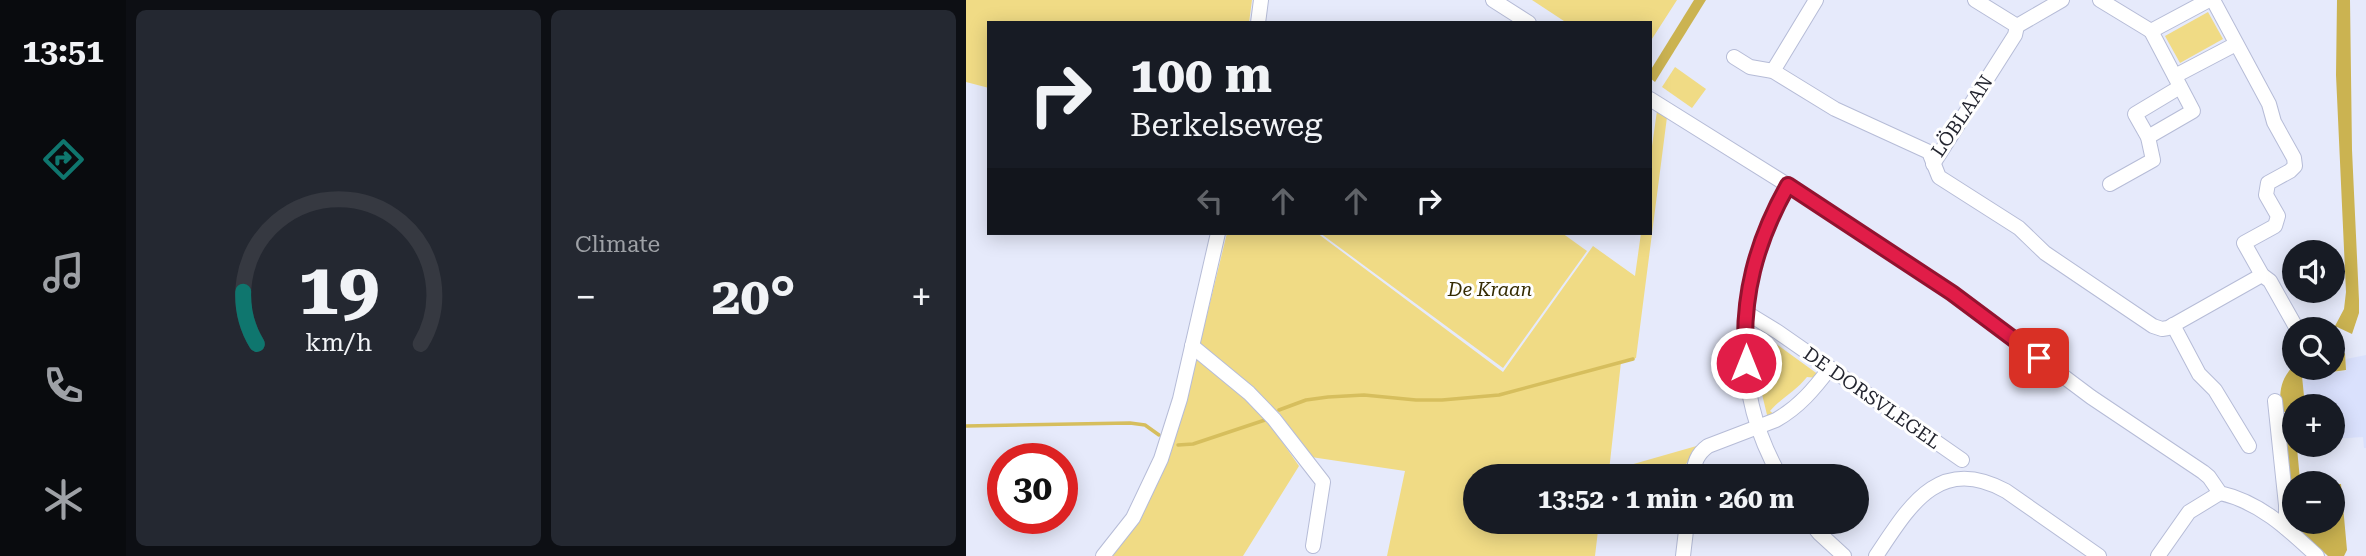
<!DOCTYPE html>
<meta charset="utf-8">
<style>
body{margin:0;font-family:"Roboto Serif",serif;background:#242831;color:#f1f3f6;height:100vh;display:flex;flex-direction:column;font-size:26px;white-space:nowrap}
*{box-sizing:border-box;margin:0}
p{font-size:23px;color:#9ea1a6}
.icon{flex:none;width:38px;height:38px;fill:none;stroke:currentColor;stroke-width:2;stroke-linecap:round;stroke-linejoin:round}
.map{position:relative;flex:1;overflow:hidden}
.details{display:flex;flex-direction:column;gap:10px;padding:10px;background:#0d0f14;width:840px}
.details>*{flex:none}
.banner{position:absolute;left:21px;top:21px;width:665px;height:214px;border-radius:0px;box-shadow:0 4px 18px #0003;background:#171b24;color:#f1f3f6;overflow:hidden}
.buttons{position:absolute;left:1316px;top:240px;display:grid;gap:14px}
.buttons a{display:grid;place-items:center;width:63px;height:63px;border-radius:50%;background:#171b24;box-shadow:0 4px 18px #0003;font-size:35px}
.speed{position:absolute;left:21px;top:443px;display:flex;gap:14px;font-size:35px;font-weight:700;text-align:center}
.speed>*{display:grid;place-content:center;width:91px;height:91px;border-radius:50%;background:#171b24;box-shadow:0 4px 18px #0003;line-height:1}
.speed .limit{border:10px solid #d22;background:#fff;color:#111}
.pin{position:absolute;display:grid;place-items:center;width:60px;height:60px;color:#fff;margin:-30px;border-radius:14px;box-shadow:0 4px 10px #0006}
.me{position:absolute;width:77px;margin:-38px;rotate:0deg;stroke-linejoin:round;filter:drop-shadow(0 0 5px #0008)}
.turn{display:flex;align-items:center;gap:24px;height:147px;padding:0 28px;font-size:32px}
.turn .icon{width:91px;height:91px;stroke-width:2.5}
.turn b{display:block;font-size:49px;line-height:60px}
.lanes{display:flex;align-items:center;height:66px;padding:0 28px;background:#0003;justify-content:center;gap:35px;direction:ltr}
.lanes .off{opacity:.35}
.big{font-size:52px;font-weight:700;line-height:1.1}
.details .card{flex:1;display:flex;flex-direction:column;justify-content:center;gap:10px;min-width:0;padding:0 24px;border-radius:10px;background:#242831}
.details .dial{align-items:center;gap:0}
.dial svg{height:182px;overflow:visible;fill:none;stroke:#363941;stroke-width:7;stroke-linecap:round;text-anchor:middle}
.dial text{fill:#f1f3f6;stroke:none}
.heat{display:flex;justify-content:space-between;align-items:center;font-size:38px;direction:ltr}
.details .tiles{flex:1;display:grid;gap:10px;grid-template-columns:repeat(2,1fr)}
.trip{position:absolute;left:497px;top:464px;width:406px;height:70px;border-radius:35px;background:#171b24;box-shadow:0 4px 18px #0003;font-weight:700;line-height:70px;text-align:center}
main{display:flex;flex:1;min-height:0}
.dock{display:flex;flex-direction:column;width:126px;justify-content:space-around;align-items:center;background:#090b0e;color:#9ea1a6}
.dock .icon{width:49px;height:49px}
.dock .selected{color:#0f766e}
.dock b{font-size:32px;color:#f1f3f6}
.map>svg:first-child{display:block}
.built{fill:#dae1fd}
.green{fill:#f0db85}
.forest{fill:#cbb351}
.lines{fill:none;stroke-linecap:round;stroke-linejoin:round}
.stream{stroke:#d6be5d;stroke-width:3.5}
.street-casing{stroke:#b6bcd7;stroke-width:16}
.street{stroke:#fff;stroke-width:14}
.route-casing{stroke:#92132f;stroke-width:18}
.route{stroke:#e11d48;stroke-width:12}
.labels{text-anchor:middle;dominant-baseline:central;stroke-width:6;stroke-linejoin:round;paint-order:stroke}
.street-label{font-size:19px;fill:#242630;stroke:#fff}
.park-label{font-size:19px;font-style:italic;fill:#352b00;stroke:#fff}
</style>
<main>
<nav class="dock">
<b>13:51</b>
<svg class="icon selected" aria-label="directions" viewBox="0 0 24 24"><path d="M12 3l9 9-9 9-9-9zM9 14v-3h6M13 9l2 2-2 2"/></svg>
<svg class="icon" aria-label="music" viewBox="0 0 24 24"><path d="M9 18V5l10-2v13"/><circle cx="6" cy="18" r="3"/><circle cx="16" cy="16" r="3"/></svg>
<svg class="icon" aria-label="phone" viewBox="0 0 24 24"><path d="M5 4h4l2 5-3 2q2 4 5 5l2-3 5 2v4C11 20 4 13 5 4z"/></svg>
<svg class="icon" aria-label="climate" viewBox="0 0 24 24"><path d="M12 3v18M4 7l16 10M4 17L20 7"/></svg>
</nav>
<section class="details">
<div class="tiles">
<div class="card dial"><svg viewBox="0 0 100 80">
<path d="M14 69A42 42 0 1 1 86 69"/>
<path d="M14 69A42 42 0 0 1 8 46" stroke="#0f766e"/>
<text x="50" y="56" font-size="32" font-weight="700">19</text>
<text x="50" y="72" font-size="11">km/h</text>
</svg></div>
<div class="card"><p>Climate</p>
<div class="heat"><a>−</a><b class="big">20°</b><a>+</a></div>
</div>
</div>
</section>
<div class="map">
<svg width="1400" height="556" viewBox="0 0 1400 556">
<rect width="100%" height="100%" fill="#e6eafb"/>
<!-- built -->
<path class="built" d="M 1400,355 L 1400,448 L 1398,448 L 1397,437 L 1367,439 L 1367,406 L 1339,406 L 1336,376 L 1380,371 L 1380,359 Z"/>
<!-- green -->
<g class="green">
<path d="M 0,0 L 286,0 L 283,23 L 23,23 L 23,88 L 0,82 Z"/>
<path d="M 566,0 L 711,0 L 684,42 L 684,23 L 601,23 Z"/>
<path d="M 1242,12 L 1257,39 L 1214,63 L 1199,36 Z"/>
<path d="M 709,67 L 740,89 L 726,108 L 696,87 Z"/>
<path d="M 691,111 L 701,117 L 670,358 L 655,362 L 643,471 L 734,445 L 720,464 L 674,476 L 509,476 L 509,522 L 633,522 L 629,556 L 421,556 L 439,471 L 345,457 L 312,411 L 298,416 L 333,466 L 277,556 L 143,556 L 212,425 L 230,360 L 261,233 L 351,233 L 537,372 L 627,246 L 669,276 L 675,233 L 684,233 L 684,160 Z"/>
<path d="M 354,233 L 596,233 L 621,251 L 537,368 Z"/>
<path d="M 806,341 L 853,375 L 852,378 L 841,377 C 830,391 814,399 804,411 L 809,415 L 802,419 L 795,390 L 790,342 Z"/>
</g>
<!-- forest -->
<g class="forest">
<path d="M 728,0 L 740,0 L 689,82 L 684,78 L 684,71 Z"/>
<path d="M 1371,0 L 1384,0 L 1386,150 L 1393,300 L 1393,313 L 1386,334 L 1369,326 L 1378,309 L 1380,292 L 1370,75 Z"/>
<path d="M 1379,353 L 1380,370 L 1336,376 L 1339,406 L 1328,406 L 1328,427 L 1327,412 L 1315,412 C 1313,392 1314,380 1328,365 L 1328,368 L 1367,368 L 1367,358 Z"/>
<path d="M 1328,441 L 1328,444 L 1343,445 L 1343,447 L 1331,448 L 1334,480 L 1355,478 L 1355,483 L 1328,483 L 1328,522 L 1367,522 L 1367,484 L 1375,484 L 1381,550 L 1378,556 L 1362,556 L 1325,522 L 1318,443 Z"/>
</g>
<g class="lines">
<!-- stream -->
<g class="stream">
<path d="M 313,410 L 340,400 L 362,397 L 398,395 L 450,400 L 476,400 L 533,395 L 667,359"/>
<path d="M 0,426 L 164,423 L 179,425 L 193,435"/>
<path d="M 212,445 L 227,444 L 299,420"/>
</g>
<defs>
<g id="street">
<path d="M 527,0 L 563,23"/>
<path d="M 1134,0 L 1185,31 L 1243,0"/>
<path d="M 1247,0 L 1303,104 L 1308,122 L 1328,158 L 1329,166 L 1324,171 L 1302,183 L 1300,195 L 1312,216 L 1309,226 L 1278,243 L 1296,275 L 1304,281 L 1331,329"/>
<path d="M 292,23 L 295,0"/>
<path d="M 1051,26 L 1096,0"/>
<path d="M 768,57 L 784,67 L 807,71 L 869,109 L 963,152 L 973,177 L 1053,228 L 1079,253 L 1187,326 L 1196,329 L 1202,328 L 1296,275"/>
<path d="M 807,71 L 850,0"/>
<path d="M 1209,76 L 1270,44"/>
<path d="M 684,99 L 836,194 L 986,293 L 1125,397 L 1237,472 L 1243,477 L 1254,493 C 1294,502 1322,529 1351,556"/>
<path d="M 1182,137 L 1227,111 L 1185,31"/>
<path d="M 967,164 L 1049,35 L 1051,26 L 1009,0"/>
<path d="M 1144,184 L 1187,160 L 1182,137 L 1169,114 L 1214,87"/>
<path d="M 781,313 L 812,332 L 996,460"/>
<path d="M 1207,325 L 1233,374 L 1249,390 L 1283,446"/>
<path d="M 226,346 L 283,393 L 308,419 L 357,482 L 347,546"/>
<path d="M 1309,401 L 1320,505 L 1320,528"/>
<path d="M 727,476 C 728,463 731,454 742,446 L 810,420 C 833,407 848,389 864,368"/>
<path d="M 814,476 C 761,384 771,274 822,185"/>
<path d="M 844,522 L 853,533 L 878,556"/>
<path d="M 137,556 L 167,518 L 195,459 L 214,399 L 252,233"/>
<path d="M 717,556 L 721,522"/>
<path d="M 910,556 C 943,507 972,454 1040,491 L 1133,556"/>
<path d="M 1192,556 L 1223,512 L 1254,493"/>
</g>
</defs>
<!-- street casing -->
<use href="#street" class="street-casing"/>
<!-- street -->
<use href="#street" class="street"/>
</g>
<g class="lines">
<defs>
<path id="route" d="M 780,363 C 775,297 790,242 822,185 L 986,293 L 1073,358"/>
</defs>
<!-- route casing -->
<use href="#route" class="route-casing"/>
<!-- route -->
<use href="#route" class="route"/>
</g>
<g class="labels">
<!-- street labels -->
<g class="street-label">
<text transform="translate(996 116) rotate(-56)">LÖBLAAN</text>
<text transform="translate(906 398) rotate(35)">DE DORSVLEGEL</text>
</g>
<!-- park labels -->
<g class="park-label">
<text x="524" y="289">De Kraan</text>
</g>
</g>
</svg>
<div class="buttons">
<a><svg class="icon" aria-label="sound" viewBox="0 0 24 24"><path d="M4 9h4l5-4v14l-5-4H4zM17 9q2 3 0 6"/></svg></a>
<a><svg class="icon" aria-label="search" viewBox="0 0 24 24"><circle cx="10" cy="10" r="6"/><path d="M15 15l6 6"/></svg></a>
<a>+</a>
<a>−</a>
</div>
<div class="speed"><div class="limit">30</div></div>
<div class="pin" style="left:1073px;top:358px;background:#d93025"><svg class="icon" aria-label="arrive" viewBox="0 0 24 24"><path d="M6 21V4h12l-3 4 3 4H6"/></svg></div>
<svg class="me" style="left:780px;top:363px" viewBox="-20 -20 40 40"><circle r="17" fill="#e11d48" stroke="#fff" stroke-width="3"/><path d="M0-11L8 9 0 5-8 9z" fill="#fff"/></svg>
<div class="trip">13:52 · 1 min · 260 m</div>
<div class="banner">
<div class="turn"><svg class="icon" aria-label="right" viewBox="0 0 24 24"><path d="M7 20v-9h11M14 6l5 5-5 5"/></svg><div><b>100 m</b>Berkelseweg</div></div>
<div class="lanes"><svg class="icon off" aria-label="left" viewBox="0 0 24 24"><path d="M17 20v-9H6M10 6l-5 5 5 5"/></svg><svg class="icon off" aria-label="ahead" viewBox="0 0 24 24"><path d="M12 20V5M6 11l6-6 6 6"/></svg><svg class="icon off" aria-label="ahead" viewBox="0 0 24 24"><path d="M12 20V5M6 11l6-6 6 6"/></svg><svg class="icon" aria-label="right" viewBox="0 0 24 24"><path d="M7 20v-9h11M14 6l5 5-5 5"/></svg></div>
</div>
</div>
</main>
